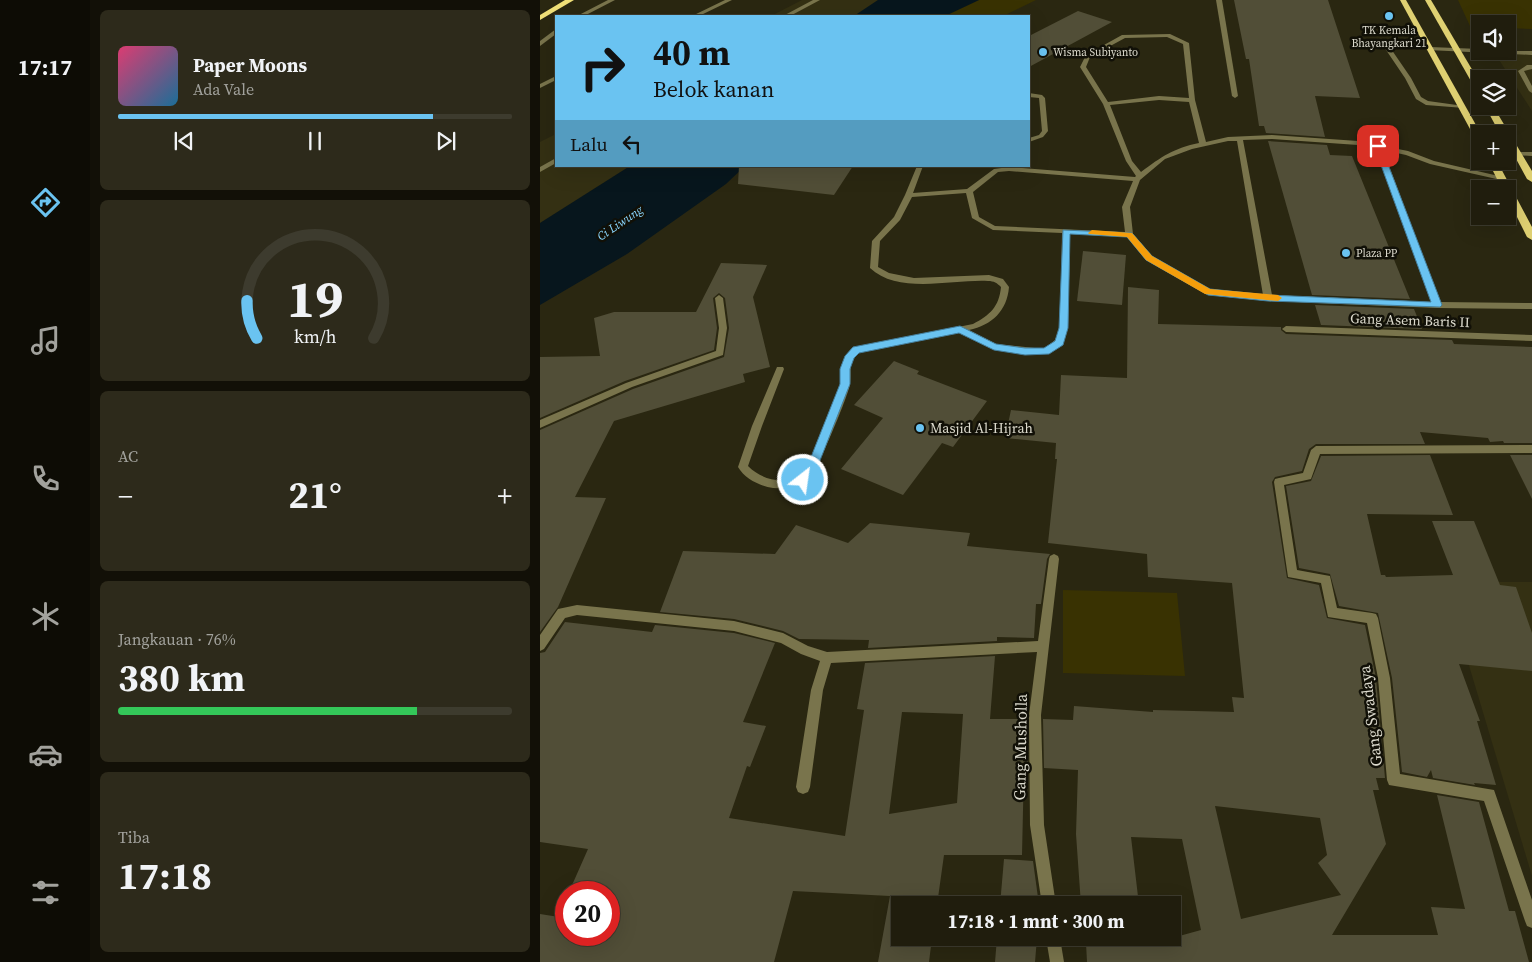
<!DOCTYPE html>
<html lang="id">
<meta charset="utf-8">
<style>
body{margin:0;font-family:"Source Serif 4",serif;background:#2d2a1b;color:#f1f3f6;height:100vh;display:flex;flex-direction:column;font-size:19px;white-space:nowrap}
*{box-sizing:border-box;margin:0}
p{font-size:16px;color:#a2a29d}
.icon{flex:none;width:28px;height:28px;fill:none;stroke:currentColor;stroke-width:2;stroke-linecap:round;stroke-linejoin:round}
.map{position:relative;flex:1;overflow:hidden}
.details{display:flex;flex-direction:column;gap:10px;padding:10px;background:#121007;width:450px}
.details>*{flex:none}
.hud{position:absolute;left:15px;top:15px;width:475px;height:152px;border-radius:0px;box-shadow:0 5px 20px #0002,0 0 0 1px #3d3b2e;background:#6ac3f1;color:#111;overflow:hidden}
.tools{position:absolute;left:931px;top:15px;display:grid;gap:10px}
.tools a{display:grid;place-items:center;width:45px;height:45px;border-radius:0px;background:#201d0d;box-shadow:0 5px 20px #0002,0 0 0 1px #3d3b2e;font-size:25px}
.speed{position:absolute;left:15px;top:881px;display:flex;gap:10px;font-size:25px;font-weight:700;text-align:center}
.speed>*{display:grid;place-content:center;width:65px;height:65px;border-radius:50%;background:#201d0d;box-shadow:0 5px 20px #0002,0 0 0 1px #3d3b2e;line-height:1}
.speed .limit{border:8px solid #d22;background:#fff;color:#111}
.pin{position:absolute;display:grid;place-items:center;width:42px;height:42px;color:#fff;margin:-21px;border-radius:10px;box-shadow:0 2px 8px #0006}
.me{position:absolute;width:55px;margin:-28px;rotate:30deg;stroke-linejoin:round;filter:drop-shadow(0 0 4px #0008)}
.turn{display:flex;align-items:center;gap:18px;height:105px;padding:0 15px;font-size:22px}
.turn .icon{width:65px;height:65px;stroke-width:2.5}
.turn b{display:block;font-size:35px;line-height:42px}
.then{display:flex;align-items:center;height:48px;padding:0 15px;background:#0003;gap:10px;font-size:19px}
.big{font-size:38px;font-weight:700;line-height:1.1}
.details .card{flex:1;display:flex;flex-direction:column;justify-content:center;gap:8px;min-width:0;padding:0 18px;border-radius:8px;background:#2d2a1b}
.details .dial{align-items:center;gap:0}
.dial svg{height:130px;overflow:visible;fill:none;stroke:#3d3b2e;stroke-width:7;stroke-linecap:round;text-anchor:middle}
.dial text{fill:#f1f3f6;stroke:none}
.song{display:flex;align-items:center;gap:15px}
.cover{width:60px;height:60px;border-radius:8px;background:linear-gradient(135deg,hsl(340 70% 55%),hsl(200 70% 35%))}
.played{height:5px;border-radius:2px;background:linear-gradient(90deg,#6ac3f1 80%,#3d3b2e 80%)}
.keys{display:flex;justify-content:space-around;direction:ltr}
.heat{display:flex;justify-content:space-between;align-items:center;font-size:28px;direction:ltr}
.charge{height:8px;border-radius:4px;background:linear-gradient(90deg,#34c759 76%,#3d3b2e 0)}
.trip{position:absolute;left:351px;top:896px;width:290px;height:50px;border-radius:0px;background:#201d0d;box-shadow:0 5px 20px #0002,0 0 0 1px #3d3b2e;font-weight:700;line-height:50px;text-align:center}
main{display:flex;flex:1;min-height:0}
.menu{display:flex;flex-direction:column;width:90px;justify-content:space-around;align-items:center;background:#0d0c05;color:#a2a29d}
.menu .icon{width:35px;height:35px}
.menu .current{color:#6ac3f1}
.menu b{font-size:22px;color:#f1f3f6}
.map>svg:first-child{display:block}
.built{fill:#343013}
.green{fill:#393202}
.water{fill:#07161d}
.building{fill:#514e37;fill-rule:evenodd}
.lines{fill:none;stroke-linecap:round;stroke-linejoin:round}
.service{fill:#79744c;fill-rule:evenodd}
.minor{fill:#79744c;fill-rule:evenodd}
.tertiary{fill:#79744c;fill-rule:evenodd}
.trunk{fill:#dfd072;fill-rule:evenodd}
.motorway{fill:#f0e078;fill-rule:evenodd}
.route{fill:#6ac3f1;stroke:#457f9d}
.slow{fill:#f59e0b}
.poi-dot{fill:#6ac3f1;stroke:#111007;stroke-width:2}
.labels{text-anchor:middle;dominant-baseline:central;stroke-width:5;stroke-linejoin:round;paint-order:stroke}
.far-poi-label{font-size:11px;fill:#dcdacd;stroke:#111007;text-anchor:start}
.far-water-label{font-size:12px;font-style:italic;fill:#89d5fd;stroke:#111007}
.street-label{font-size:14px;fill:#dcdacd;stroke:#111007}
.poi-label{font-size:14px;fill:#dcdacd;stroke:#111007;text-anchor:start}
.near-street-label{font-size:16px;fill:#dcdacd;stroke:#111007}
</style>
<main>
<nav class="menu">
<b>17:17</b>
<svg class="icon current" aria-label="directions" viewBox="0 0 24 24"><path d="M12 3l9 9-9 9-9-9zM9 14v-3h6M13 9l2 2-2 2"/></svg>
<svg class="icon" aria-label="music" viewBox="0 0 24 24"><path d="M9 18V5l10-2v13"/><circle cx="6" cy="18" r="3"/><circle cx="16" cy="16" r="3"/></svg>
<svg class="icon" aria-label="phone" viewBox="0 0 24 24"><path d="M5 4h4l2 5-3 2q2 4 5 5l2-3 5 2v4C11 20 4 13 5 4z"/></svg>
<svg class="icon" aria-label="climate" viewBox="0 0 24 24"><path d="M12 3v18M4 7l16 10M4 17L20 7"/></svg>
<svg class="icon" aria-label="car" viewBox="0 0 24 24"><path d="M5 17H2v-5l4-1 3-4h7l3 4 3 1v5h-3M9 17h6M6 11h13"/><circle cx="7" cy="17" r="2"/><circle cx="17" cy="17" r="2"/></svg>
<svg class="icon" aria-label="filters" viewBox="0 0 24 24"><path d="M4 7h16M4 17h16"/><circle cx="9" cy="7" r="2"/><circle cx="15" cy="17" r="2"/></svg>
</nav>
<section class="details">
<div class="card">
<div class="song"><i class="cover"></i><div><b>Paper Moons</b><p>Ada Vale</p></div></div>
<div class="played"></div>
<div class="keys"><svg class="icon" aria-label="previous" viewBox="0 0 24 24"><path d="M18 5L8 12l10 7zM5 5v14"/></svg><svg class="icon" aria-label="pause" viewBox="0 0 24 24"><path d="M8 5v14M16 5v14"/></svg><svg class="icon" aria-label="next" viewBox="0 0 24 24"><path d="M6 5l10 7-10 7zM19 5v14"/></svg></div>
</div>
<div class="card dial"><svg viewBox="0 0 100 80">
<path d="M14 69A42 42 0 1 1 86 69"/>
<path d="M14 69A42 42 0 0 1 8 46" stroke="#6ac3f1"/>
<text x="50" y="56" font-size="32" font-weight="700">19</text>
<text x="50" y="72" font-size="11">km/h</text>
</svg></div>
<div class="card"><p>AC</p>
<div class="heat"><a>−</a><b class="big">21°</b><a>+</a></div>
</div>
<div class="card"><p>Jangkauan · 76%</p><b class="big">380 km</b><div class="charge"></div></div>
<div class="card"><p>Tiba</p><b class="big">17:18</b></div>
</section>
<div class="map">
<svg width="992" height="962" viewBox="0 0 992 962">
<rect width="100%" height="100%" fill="#2a2711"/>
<!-- built -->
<g class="built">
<path d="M 262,0 L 338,0 L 314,16 L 231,16 Z"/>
<path d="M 954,52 L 992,53 L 992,111 Z"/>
<path d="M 16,134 L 16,166 L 90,166 L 0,223 L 0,142 Z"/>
<path d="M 904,582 L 992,582 L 992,876 Z"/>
</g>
<!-- green -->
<g class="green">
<path d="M 439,0 L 496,0 L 463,16 L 405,16 Z"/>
<path d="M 918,0 L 992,0 L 992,29 L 968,28 L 968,24 L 940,24 L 940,26 L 930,26 Z"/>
<path d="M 523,590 L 637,593 L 645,676 L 523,673 Z"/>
</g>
<!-- water -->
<g class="water">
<path d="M 338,0 L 439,0 L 405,16 L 314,16 Z"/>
<path d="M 90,166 L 205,166 L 186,184 L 87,254 L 0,305 L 0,223 Z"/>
</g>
<!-- building -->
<g class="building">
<path d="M 694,0 L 788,0 L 820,98 L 775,96 L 785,137 L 726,133 L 724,126 L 719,126 L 709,59 L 706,59 Z"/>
<path d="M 538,11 L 572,22 L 489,67 L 489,36 Z"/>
<path d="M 728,141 L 787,145 L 790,155 L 812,156 L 870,299 L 772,295 Z"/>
<path d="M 199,166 L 313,166 L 294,195 L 198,184 Z"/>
<path d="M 543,251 L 586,255 L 582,305 L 537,301 Z"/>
<path d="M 181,263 L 227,265 L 213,297 L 230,367 L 203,374 L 205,382 L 74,421 L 35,497 L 66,498 L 18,607 L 0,632 L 0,430 L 93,389 L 184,357 L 189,328 L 185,298 L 179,293 L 173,298 L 177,328 L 174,350 L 85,381 L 0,418 L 0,357 L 60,356 L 54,318 L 74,312 L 156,312 Z"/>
<path d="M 588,287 L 619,290 L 618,324 L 741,327 L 741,330 L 746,334 L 912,340 L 914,344 L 992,347 L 992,443 L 964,443 L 963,441 L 950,442 L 948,438 L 880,432 L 885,444 L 776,444 L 769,449 L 762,471 L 735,477 L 732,482 L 747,578 L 779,585 L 787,618 L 825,625 L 836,678 L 845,778 L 836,778 L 839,790 L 833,790 L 846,844 L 792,935 L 898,935 L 891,907 L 925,909 L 897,795 L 939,802 L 969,911 L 975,911 L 989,962 L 547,962 L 546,943 L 544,943 L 544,938 L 602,938 L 603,942 L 632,938 L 661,930 L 642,839 L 591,837 L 599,905 L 541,905 L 536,834 L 538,770 L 504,768 L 503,719 L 533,720 L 534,706 L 613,712 L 613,710 L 694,712 L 692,697 L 704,698 L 692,583 L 608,577 L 607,554 L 508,543 L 517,459 L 515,459 L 516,443 L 465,438 L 471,410 L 519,415 L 521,375 L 587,378 ZM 675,806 L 780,818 L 787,855 L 778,863 L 801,895 L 701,919 Z"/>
<path d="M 775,305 L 874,309 L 882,329 L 781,325 Z"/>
<path d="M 354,361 L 379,371 L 377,374 L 447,401 L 413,447 L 402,443 L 363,495 L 301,469 L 343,418 L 314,405 Z"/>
<path d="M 890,455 L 913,515 L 827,514 L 841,575 L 845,575 L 846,577 L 913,575 L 892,521 L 934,521 L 960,585 L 976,587 L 992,633 L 992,671 L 919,664 L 940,721 L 937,721 L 956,785 L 934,783 L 935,785 L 893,778 L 891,770 L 887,777 L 862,772 L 852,678 L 838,613 L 799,606 L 790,574 L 759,568 L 746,486 L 771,481 L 781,456 Z"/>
<path d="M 970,455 L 992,455 L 992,499 Z"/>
<path d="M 330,523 L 430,533 L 427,546 L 510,554 L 507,559 L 501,604 L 496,604 L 494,638 L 457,637 L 457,641 L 328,648 L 329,640 L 259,639 L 243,631 L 194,619 L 120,612 L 143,551 L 235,554 L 256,525 L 308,543 Z"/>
<path d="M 25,622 L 112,632 L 115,625 L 194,633 L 235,643 L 203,722 L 226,726 L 210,767 L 207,766 L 189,818 L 305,836 L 324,710 L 317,709 L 325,663 L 455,656 L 450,719 L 487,719 L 488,766 L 484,766 L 482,855 L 404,855 L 397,905 L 360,905 L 360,938 L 392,938 L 389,962 L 338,962 L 350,896 L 253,891 L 234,962 L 0,962 L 0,914 L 19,917 L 26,900 L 26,935 L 69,935 L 69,892 L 29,892 L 48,849 L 0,842 L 0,653 L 5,652 ZM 362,712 L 423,714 L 417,803 L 349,814 Z"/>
<path d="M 464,859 L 493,861 L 499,905 L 460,905 Z"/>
<path d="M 457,938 L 497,938 L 495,962 L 455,962 Z"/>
</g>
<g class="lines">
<!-- service -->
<g class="service">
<path d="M 273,0 L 280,0 L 250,16 L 243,16 Z"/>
<path d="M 630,34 L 649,43 L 655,100 L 666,142 L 688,137 L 732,135 L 818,141 L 868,151 L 894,161 L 963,177 L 963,179 L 961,180 L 890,164 L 866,155 L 843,150 L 900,302 L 992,303 L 992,309 L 897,308 L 728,301 L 668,295 L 606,260 L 587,236 L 530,234 L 528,328 L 522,344 L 509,354 L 485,354 L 454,350 L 419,332 L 319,352 C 307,366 312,369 310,384 C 308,397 275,475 267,483 C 259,489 243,489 233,488 C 220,486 205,479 198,467 L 212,426 L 237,367 L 243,367 L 244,369 L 222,426 L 208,466 C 222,480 241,484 259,477 L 270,462 L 300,385 L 301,369 L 306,357 L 313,348 L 433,324 C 450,315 459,307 461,287 C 457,283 454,281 448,281 C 414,279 358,295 330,268 L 332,241 L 354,217 L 365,195 L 377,166 L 383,166 L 373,193 L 427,189 L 454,169 L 469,167 L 595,177 L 596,176 L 586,161 L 563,104 L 540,67 L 546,55 L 582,35 ZM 627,37 L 643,44 L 649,98 L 619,96 L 568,102 L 546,67 L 550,57 L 585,38 ZM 619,100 L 649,102 L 659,143 C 634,148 621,157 601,172 L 592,161 L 570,105 ZM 732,139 L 818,145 L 836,148 L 892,302 L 732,295 L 703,140 ZM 688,141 L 697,141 L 723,295 L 670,290 L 612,256 L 593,234 L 590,207 L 600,180 L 625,159 L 652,149 ZM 469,171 L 593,181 L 582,207 L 585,232 L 455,226 L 439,217 L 433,192 L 458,172 ZM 426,193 L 432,218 L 453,230 L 522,233 L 520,328 L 515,340 L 504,349 L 456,344 L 429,330 C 452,325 467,311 469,287 L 463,279 L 449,275 L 374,278 L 349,273 L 338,267 L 340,241 L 360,220 L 372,197 Z"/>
<path d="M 845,46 L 849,46 L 871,78 L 881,97 L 888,101 L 924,106 L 924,108 L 886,105 L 876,99 L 865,78 L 844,47 Z"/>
<path d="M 987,65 L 992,65 L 992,69 L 984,71 L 992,86 L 992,93 L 989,91 L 978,71 Z"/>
<path d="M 489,93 L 502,95 L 505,98 L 508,131 L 503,137 L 489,142 L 489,138 L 499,135 L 502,131 L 499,98 L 489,97 Z"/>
<path d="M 977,152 L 992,152 L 992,156 L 975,155 L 974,154 Z"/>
<path d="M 16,158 L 16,163 L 0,172 L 0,167 Z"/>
<path d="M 746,326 L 992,335 L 992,341 L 746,332 L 742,329 Z"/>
</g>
<!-- minor -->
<g class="minor">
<path d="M 68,0 L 75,0 L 44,16 L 37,16 Z"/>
<path d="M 185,0 L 192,0 L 159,16 L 152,16 Z"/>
<path d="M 676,0 L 682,0 L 698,96 L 695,98 L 692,96 Z"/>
<path d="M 16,29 L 16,34 L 0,46 L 0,41 Z"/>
<path d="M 16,76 L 16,80 L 0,88 L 0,84 Z"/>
<path d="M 179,295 L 183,298 L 187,328 L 183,355 L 92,387 L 0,428 L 0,420 L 86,383 L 176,351 L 179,328 L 175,298 Z"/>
<path d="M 992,445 L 992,453 L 780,454 L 771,479 L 744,485 L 757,570 L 790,576 L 797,608 L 832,613 L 836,614 L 838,618 L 850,678 L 860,774 L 954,790 L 992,900 L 992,928 L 987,926 L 985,921 L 944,801 L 849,785 L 847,780 L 838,678 L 827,623 L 788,617 L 781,583 L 748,577 L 734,482 L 735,479 L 739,478 L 763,473 L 771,450 L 776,446 Z"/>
<path d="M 514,554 L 518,556 L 519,559 L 501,715 L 504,825 L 516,905 L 502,905 L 490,825 L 489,715 L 497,652 L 291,663 L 283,690 L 270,787 L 268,792 L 263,794 L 258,792 L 256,787 L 271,690 L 280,661 L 261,654 L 241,643 L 194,631 L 37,615 L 25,618 L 4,649 L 0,651 L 0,635 L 18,609 L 37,605 L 194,621 L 243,633 L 268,646 L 287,652 L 498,641 L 509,559 L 510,556 Z"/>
<path d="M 506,938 L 520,938 L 524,962 L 510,962 Z"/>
</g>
<!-- tertiary -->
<path class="tertiary" d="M 890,47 L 940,49 L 940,51 L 992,51 L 992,55 L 888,50 L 887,49 Z"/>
<!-- trunk -->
<g class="trunk">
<path d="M 860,0 L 866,0 L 941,134 L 940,143 L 936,140 Z"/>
<path d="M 885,0 L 891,0 L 940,83 L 940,92 L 936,90 Z"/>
<path d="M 945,106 L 953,106 L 992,171 L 992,182 L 987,179 L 968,144 L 968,134 L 960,134 Z"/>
<path d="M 948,161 L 957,161 L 992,227 L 992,240 L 987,237 L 968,199 L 968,189 L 962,189 Z"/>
</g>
<!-- motorway -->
<path class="motorway" d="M 25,0 L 34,0 L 0,20 L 0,15 Z"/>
</g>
<!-- route -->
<path class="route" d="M 835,144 L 841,146 L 902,305 L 900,307 L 728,301 L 668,295 L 606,260 L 587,237 L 530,234 L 528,328 L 523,345 L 509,354 L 485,355 L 454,350 L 419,333 L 319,353 L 314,358 L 310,369 L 310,384 L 279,463 L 267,483 L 259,483 L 258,480 L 269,462 L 300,384 L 300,369 L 305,356 L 313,347 L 420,326 L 456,344 L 485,348 L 504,348 L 515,341 L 519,328 L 523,230 L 592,233 L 612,256 L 670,289 L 728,295 L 891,302 L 834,146 Z"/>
<!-- slow -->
<path class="slow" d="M 552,230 L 592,233 L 612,256 L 670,289 L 738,295 L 742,298 L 738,301 L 665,294 L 606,260 L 587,237 L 549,234 L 548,233 Z"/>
<!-- markers -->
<g class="poi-dot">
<circle cx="849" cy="16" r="5"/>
<circle cx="503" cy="52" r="5"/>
<circle cx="806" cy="253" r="5"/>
<circle cx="380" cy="428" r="5"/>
</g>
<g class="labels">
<!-- far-poi labels -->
<g class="far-poi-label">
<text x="849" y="30" text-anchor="middle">TK Kemala<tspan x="849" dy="13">Bhayangkari 21</tspan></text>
<text x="513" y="52">Wisma Subiyanto</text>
<text x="816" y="253">Plaza PP</text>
</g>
<!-- far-water labels -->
<g class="far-water-label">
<text transform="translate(80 223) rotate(-34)">Ci Liwung</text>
</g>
<!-- street labels -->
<g class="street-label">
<text transform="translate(870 320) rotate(2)">Gang Asem Baris II</text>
</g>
<!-- poi labels -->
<g class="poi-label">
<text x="390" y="428">Masjid Al-Hijrah</text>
</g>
<!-- near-street labels -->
<g class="near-street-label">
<text transform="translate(830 716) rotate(-97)">Gang Swadaya</text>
<text transform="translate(480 747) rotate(-89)">Gang Musholla</text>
</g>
</g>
</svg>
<div class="tools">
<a><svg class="icon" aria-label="sound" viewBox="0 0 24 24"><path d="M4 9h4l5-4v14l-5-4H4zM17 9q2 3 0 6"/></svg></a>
<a><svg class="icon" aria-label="layers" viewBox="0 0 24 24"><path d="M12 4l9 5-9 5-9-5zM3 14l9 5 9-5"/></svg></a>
<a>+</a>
<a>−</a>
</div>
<div class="speed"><div class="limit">20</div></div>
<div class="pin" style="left:838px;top:146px;background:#d93025"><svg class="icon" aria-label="arrive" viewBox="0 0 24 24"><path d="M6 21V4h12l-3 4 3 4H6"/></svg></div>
<svg class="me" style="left:263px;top:480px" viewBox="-20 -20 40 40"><circle r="17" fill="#6ac3f1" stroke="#fff" stroke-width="3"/><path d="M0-11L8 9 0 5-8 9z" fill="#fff"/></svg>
<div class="trip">17:18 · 1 mnt · 300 m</div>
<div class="hud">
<div class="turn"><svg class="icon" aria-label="right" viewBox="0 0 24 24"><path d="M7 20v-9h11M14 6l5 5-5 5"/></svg><div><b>40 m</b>Belok kanan</div></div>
<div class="then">Lalu<svg class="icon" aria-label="left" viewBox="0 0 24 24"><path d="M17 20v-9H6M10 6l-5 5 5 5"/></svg></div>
</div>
</div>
</main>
